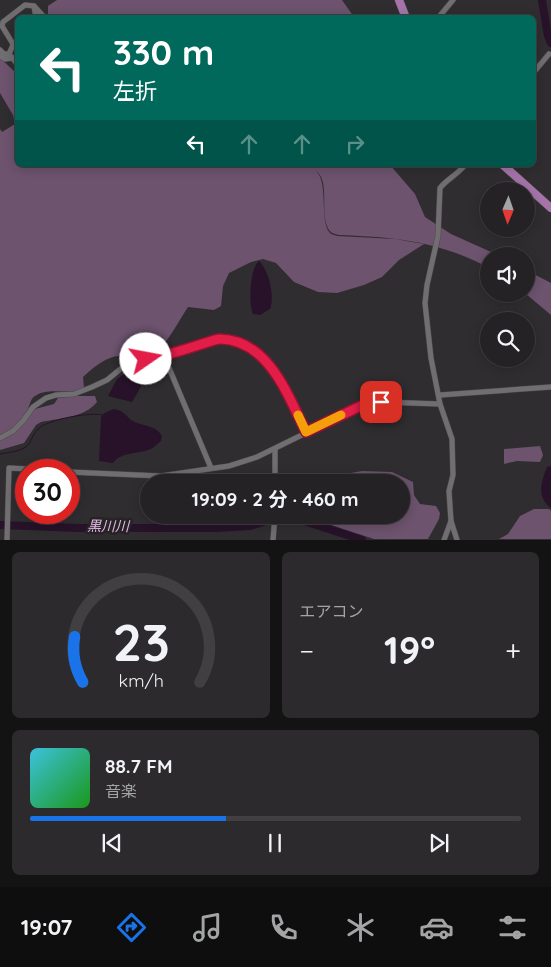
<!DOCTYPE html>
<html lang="ja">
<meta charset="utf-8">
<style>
body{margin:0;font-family:Quicksand,"Noto Sans JP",sans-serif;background:#2c2a2c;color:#f1f3f6;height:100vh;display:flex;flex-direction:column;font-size:19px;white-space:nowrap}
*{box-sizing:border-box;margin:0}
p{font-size:16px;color:#a3a4a6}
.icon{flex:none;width:28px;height:28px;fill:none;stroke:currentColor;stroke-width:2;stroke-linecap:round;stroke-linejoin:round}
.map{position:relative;height:540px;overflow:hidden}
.side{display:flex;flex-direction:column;gap:12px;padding:12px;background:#141314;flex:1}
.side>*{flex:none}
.guide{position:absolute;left:15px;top:15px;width:521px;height:152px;border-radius:8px;box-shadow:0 2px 12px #0003,0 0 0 1px #413f41;background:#00695c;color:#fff;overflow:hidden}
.needle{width:32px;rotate:182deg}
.fabs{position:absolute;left:480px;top:182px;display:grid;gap:10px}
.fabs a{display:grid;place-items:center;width:55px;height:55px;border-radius:50%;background:#242224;box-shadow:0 2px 12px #0003,0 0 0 1px #413f41;font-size:25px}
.speed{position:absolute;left:15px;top:459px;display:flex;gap:10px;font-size:25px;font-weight:700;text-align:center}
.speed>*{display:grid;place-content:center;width:65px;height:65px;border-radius:50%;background:#242224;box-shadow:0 2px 12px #0003,0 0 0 1px #413f41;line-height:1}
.speed .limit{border:8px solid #d22;background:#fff;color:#111}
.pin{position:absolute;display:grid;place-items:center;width:42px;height:42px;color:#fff;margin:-21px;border-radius:10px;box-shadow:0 2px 8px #0006}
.me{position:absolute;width:55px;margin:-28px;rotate:78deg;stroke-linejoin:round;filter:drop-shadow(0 0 4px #0008)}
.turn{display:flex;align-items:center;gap:18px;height:105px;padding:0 15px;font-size:22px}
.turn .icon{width:65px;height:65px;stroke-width:2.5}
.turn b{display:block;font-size:35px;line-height:42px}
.lanes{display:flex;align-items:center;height:48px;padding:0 15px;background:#0003;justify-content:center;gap:25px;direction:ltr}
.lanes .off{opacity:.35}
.big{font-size:38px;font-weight:700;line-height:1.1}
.side .widget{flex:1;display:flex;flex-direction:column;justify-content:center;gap:8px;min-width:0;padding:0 18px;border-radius:8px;background:#2c2a2c}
.side .dial{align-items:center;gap:0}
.dial svg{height:130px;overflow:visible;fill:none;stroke:#413f41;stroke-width:7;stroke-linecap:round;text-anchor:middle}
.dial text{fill:#f1f3f6;stroke:none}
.song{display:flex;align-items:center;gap:15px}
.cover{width:60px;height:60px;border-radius:8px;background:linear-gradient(135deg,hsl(190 70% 55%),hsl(120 70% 35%))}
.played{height:5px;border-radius:2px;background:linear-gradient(90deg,#1a73e8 40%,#413f41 40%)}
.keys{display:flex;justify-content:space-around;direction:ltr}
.heat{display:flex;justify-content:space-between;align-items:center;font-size:28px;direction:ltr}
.side .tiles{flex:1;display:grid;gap:12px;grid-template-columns:1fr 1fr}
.widget:last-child{grid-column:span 2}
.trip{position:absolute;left:140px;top:474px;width:270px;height:50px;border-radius:25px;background:#242224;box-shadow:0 2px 12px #0003,0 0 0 1px #413f41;font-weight:700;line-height:50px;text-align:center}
.menu{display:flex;height:80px;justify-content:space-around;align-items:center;background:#0e0e0e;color:#a3a4a6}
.menu .icon{width:35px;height:35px}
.menu .current{color:#1a73e8}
.menu b{font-size:22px;color:#f1f3f6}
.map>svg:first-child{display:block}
.forest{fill:#6d536e}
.water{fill:#271229}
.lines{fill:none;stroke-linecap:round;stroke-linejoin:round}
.stream{stroke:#271229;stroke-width:1}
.river{stroke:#271229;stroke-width:8}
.street-casing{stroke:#4e4b4e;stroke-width:6}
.primary-casing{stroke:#4e4b4e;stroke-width:9}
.street{stroke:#716e72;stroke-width:5}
.primary{stroke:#a674aa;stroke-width:8}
.route-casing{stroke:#92132f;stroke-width:12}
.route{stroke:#e11d48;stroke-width:9}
.slow{stroke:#f59e0b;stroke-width:9}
.labels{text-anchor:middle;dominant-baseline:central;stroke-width:5;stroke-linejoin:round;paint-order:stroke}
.water-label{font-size:14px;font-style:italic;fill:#e6b8e8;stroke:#262326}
</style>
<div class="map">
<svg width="551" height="540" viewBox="0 0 551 540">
<rect width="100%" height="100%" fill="#302d30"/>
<!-- forest -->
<g class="forest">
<path d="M 57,0 L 342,0 L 354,17 L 48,17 L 48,6 Z"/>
<path d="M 0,58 L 14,71 L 17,82 L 18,165 L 390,165 L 415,194 L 425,217 L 451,234 L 500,256 L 489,256 L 489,268 C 439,241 394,237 339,235 C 338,235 332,233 331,232 C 315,216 338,168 304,168 C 307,168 309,168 312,169 C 331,175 318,221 330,233 C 331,234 337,236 338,236 L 395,239 L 424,244 L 399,260 L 382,277 L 364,285 L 337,293 L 318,292 L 294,282 L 276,263 L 263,259 L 251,262 L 229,273 L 223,286 L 221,306 L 214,310 L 188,307 C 180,319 163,351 151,357 C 141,362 130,356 120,356 C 106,356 92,369 83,377 L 84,388 C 69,396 49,386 35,396 C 31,398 30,404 28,409 C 22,420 12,431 0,435 L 0,129 L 2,132 L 15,124 L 13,115 L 0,93 Z"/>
<path d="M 526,270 L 551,283 L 551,315 L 526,294 Z"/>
<path d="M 74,396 L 95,396 L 97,402 C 84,418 60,418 41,422 L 36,425 L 24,443 L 0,450 L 0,441 L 15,432 L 35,409 L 54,404 L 58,398 Z"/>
<path d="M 540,446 L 543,455 L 540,462 L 517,461 L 504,464 L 504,449 Z"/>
<path d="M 362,471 L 392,472 L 413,482 L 414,495 L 420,504 L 436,506 L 440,513 L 439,519 L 428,539 L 374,539 L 316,520 L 309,515 L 401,515 L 401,482 L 343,482 L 351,473 Z"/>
<path d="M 534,509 L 549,509 L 551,511 L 551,539 L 499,539 L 508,534 L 520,516 Z"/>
</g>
<!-- water -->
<g class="water">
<path d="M 259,261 C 269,270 275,297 270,309 L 260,315 L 253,314 C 248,303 250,268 259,261 Z"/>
<path d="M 134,367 L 144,367 C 146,381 139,390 132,402 L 108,396 L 117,379 Z"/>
<path d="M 113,409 C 122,410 124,413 130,419 C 140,427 156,424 162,436 L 161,441 C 157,444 153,449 148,450 C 136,454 121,452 113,463 L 99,461 L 101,417 L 103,414 Z"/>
<path d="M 551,466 L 551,508 C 536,497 541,482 547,467 Z"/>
</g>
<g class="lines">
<!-- stream -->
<path class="stream" d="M 0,454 C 9,452 22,452 29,444 C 32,439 34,432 39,428 C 51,419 89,412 103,415"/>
<!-- river -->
<g class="river">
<path d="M 542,0 L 548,36 L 551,43"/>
<path d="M 0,525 L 79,528 L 216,528 L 250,526 L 279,517 L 292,517 L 362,540"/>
</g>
<defs>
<g id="street">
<path d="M 34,6 L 36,18"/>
<path d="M 438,18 L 453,0"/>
<path d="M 18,41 L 13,45 L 9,54 L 18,65"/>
<path d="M 13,44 L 2,26 L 3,22 L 25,5 L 34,6 L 45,18"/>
<path d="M 0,50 L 4,54 L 9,54"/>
<path d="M 0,56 L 5,59 L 13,58"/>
<path d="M 534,72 L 549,54"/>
<path d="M 164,356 L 211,468"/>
<path d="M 440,395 L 551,387"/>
<path d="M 0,438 L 13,431 L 23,421 L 33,407 L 46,398 L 56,395 L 74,394 L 92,387 L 107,380 L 129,362 L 164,356 L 220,339 L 253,349 L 262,355 L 283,385 L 306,432"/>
<path d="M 275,449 L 275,482"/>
<path d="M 69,472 L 161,476 L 229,466 L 257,457 L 365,404 L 381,402 L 440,404"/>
<path d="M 7,540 L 9,468 L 46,470"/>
<path d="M 273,540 L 275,515"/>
<path d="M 444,540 L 451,521"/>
<path d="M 457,540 L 451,521 L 449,491 L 453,475 L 452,439 L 440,404 L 431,358 L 425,303 L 427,285 L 438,236 L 440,188 C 446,180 458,174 465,165"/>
</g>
<g id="primary">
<path d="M 399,0 L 406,18"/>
<path d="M 503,165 L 551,208"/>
</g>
</defs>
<!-- street casing -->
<use href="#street" class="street-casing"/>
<!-- primary casing -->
<use href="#primary" class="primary-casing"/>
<!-- street -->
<use href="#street" class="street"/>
<!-- primary -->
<use href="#primary" class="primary"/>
</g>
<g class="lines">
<defs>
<path id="route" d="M 146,359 C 166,356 183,350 202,344 C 207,343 215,339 220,339 C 269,340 288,396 306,432 L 365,404 L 381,402"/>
</defs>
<!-- route casing -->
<use href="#route" class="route-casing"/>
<!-- route -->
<use href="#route" class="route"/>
<!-- slow -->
<path class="slow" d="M 298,415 L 306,432 L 341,415"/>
</g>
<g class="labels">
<!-- water labels -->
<g class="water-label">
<text transform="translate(108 526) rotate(1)">黒川川</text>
</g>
</g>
</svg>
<div class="fabs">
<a><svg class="needle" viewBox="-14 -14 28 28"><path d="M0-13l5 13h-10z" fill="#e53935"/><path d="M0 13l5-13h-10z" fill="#a3a4a6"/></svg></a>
<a><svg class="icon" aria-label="sound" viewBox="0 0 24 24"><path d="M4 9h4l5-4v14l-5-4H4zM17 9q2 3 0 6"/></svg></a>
<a><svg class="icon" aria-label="search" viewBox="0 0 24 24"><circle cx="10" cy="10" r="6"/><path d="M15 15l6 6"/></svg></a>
</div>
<div class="speed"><div class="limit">30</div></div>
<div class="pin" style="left:381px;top:402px;background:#d93025"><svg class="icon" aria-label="arrive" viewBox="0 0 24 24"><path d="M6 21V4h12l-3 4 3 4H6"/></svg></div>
<svg class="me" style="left:146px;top:359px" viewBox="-20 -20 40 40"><circle r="19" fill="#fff"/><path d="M0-13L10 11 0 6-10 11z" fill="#e11d48"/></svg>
<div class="trip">19:09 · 2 分 · 460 m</div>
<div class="guide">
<div class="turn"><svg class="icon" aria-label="left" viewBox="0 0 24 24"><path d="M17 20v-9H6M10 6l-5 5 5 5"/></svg><div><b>330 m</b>左折</div></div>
<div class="lanes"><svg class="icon" aria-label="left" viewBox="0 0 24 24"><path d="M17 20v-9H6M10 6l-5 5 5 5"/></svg><svg class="icon off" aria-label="ahead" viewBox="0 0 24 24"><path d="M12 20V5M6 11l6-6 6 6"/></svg><svg class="icon off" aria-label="ahead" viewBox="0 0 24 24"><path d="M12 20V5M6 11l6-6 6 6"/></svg><svg class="icon off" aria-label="right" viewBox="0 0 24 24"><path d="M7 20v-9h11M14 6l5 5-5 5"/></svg></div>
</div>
</div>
<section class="side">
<div class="tiles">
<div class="widget dial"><svg viewBox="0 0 100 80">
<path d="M14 69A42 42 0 1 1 86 69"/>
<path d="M14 69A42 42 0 0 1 9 41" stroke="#1a73e8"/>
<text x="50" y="56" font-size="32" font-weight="700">23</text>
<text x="50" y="72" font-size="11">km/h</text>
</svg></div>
<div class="widget"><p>エアコン</p>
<div class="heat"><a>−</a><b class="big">19°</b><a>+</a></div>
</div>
<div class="widget">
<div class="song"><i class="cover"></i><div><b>88.7 FM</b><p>音楽</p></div></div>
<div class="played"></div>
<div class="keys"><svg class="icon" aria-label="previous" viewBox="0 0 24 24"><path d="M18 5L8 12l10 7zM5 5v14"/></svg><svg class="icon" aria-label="pause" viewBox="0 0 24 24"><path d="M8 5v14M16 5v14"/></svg><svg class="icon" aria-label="next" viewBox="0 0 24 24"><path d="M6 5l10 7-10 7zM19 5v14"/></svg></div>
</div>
</div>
</section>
<nav class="menu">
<b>19:07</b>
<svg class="icon current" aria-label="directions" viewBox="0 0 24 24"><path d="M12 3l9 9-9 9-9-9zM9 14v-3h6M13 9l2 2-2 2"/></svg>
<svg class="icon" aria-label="music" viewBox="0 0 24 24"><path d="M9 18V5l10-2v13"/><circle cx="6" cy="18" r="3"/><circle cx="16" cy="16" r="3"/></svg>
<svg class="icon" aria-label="phone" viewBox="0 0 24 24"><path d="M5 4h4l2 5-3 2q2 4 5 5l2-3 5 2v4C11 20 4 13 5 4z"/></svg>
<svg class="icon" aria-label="climate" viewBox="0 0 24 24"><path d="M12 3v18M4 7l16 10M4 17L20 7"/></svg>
<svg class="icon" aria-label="car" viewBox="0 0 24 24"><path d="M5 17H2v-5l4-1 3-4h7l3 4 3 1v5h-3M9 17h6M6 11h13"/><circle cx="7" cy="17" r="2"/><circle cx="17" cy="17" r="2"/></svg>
<svg class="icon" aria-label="filters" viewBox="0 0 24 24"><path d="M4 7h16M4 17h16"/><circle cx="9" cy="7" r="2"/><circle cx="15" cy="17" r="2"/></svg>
</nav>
